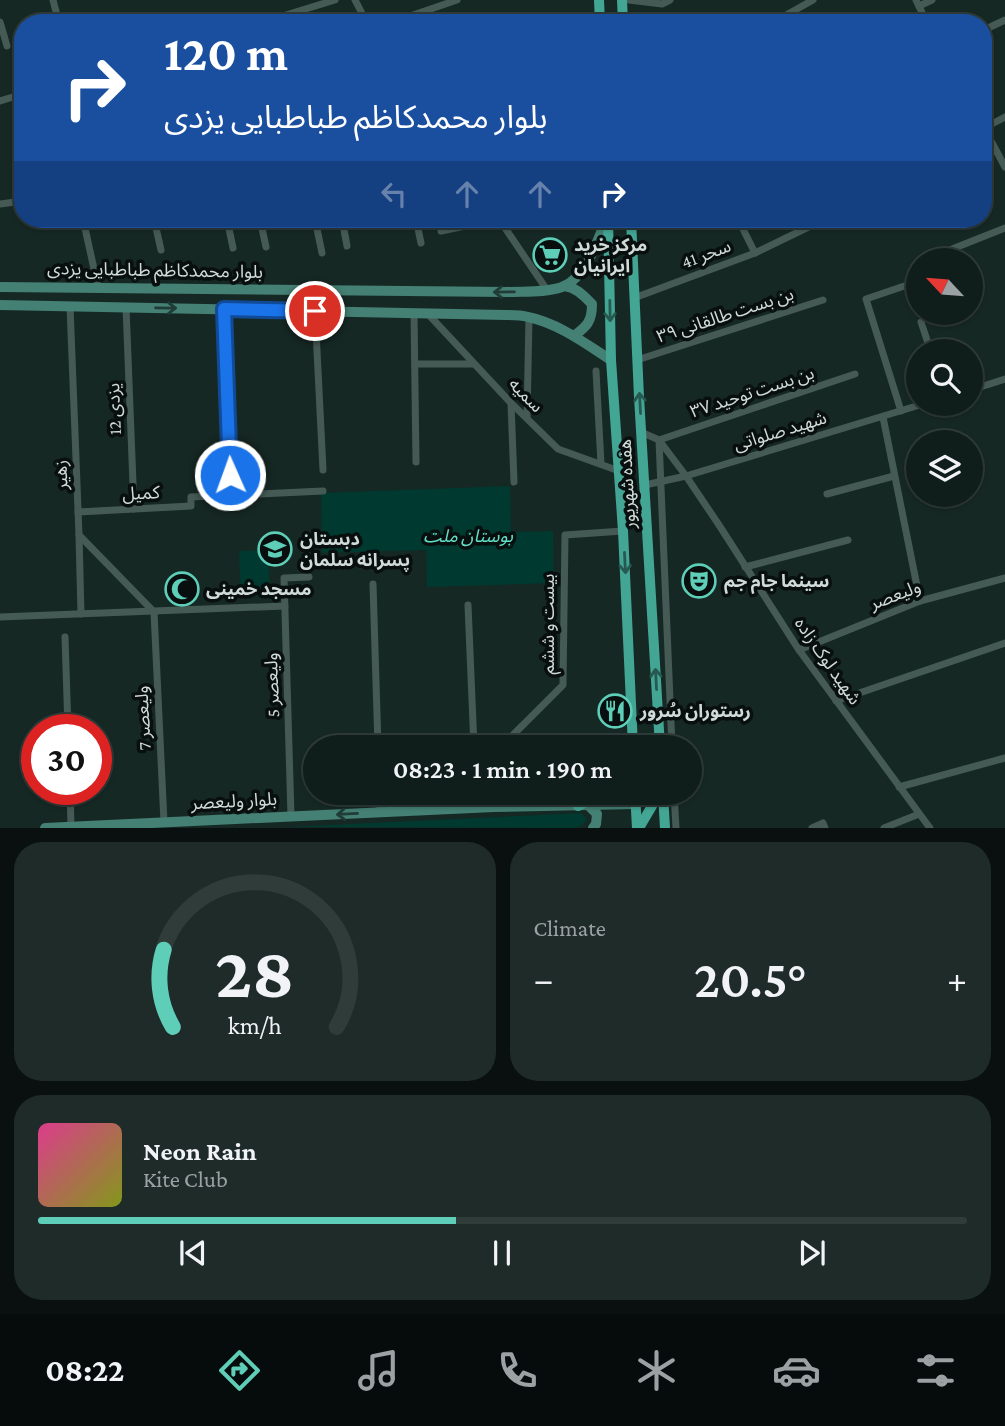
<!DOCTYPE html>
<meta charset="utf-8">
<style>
body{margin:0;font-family:"Crimson Pro","Noto Sans Arabic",serif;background:#1e2b28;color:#f1f3f6;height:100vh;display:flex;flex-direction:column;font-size:26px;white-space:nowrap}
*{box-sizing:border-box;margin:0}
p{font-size:23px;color:#9ca2a3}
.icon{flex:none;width:38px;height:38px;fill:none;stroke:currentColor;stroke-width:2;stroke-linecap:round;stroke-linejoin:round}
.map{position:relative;height:828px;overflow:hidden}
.panel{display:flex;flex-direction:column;gap:14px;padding:14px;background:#09100f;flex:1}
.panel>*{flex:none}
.guide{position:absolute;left:14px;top:14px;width:978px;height:214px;border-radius:28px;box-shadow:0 2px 5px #0004,0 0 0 2px #303c3a;background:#1a4fa0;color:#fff;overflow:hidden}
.needle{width:46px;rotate:296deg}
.tools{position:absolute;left:906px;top:248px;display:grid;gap:14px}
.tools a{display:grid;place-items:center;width:77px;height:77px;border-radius:50%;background:#101e1b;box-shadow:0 2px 5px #0004,0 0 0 2px #303c3a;font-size:35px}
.speed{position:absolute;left:21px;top:714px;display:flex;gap:14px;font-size:35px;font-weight:700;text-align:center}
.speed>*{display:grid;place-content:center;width:91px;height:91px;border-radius:50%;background:#101e1b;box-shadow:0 2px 5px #0004,0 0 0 2px #303c3a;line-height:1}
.speed .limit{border:10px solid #d22;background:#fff;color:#111}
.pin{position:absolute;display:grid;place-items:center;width:60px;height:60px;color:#fff;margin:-30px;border:4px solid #fff;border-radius:50%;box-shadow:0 2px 7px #0007}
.me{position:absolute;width:77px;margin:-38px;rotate:358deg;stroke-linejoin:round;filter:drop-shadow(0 0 5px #0008)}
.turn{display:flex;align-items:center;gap:24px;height:147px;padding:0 35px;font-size:32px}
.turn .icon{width:91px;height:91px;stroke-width:2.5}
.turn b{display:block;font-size:49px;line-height:60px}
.lanes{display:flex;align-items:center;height:66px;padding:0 35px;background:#0003;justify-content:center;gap:35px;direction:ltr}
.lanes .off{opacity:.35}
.big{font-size:52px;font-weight:600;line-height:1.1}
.panel .card{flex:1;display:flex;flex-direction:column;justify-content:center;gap:10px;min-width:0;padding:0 24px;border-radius:28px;background:#1e2b28}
.panel .dial{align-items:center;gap:0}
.dial svg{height:182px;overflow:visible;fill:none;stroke:#303c3a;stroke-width:7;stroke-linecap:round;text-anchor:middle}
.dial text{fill:#f1f3f6;stroke:none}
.song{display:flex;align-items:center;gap:21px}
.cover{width:84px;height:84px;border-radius:10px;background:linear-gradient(135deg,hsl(330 70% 55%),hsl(70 70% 35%))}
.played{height:7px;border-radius:4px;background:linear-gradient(90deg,#5eceb8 45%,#303c3a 45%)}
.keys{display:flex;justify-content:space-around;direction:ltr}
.heat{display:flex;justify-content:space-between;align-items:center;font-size:38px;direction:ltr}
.panel .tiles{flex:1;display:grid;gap:14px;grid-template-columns:1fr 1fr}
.card:last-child{grid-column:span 2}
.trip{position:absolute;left:303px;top:735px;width:399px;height:70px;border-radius:35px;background:#101e1b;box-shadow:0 2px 5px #0004,0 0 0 2px #303c3a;font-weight:600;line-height:70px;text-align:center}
.tabs{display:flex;height:112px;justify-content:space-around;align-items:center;background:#060c0b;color:#9ca2a3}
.tabs .icon{width:49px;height:49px}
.tabs .on{color:#5eceb8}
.tabs b{font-size:32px;color:#f1f3f6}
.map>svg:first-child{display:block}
.green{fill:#003930}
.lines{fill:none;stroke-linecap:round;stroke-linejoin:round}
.minor{stroke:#465a55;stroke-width:7}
.secondary{stroke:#448074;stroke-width:10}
.primary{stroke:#43a694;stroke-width:10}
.oneway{stroke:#203c37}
.oneway2{stroke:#265a51}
.route-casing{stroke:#114b97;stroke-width:18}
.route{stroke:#1a73e8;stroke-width:12}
.labels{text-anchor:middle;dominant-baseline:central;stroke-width:7;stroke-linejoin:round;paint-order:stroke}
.poi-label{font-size:18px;font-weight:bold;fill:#d0dbd8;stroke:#080f0e;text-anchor:start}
.street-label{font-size:18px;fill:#d0dbd8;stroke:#080f0e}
.park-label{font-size:18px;font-style:italic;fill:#63dfc7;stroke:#080f0e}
</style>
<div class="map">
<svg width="1005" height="828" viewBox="0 0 1005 828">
<rect width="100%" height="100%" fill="#162824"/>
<!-- green -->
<g class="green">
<path d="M 510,486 L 511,532 L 553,531 L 554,583 L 427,587 L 426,550 L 322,553 L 321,493 Z"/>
<path d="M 268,550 L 270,596 L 241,597 L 239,551 Z"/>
<path d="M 581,813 L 587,819 L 583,825 L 574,828 L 287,827 Z"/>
</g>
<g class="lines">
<!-- minor -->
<g class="minor">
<path d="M 53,0 L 59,23"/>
<path d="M 355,0 L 367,23"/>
<path d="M 629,0 L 662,4 L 670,0"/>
<path d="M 916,0 L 927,23"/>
<path d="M 919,6 L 932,0"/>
<path d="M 0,22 L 7,46"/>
<path d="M 260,23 L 335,0"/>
<path d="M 390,23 L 457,0"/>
<path d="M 772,23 L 813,0"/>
<path d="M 984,30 L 1005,20"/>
<path d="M 0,101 L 23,94"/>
<path d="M 984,128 L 1005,167"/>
<path d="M 984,128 L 1005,117"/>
<path d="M 0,204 L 23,201"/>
<path d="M 83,219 L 98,287"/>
<path d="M 154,219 L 161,250"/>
<path d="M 227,219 L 233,248"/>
<path d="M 260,219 L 266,247"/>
<path d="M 315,219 L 322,253"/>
<path d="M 342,219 L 347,246"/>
<path d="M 416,219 L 421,243"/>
<path d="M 499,219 L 547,290"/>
<path d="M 738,219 L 755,253"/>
<path d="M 441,231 L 499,219"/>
<path d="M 940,261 L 937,255 L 1005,228"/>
<path d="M 634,298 L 755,253 L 825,219"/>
<path d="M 70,306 L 79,535 L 154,612"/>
<path d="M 126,307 L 134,509"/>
<path d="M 224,309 L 230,475"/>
<path d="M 315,311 L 323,470"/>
<path d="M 414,314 L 416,462"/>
<path d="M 428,314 L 511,403 L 558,449 L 619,471"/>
<path d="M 921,322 L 931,352"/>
<path d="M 637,360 L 823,300"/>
<path d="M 415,364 L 474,364"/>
<path d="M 596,371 L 601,464"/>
<path d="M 855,374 L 659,440 L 686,476 L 719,525 L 799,650 L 930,828"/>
<path d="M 971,390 L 1005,379"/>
<path d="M 511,403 L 514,482"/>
<path d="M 901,411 L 866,299 L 919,281"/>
<path d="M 883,417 L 920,601"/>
<path d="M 527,418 L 529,317"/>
<path d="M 641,432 L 659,440 L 672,747"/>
<path d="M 645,485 L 686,476 L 923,404"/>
<path d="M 827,494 L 894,476"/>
<path d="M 78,512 L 191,506 L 191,497 L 323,491"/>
<path d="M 79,535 L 81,614"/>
<path d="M 745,567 L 848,540"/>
<path d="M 373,584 L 378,747"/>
<path d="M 468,605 L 474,747"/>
<path d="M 154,612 L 164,822"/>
<path d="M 0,617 L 285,606"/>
<path d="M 65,637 L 68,730"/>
<path d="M 799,650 L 920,601 L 1005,578"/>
<path d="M 836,701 L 1005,643"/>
<path d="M 501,747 L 563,685 L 565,535 L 623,531"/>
<path d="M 899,787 L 1005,758"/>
<path d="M 70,789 L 71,826"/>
<path d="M 379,793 L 380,812"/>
<path d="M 475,793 L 475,808"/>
<path d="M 492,793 L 493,807"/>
<path d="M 674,793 L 676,828"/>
<path d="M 291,816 L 284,578 L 309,577"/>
<path d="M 812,828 L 823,823 L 825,828"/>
<path d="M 884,828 L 919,814"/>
</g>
<!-- secondary -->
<g class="secondary">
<path d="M 564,286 C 576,287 584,296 592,304 C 592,322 587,326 574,336"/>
<path d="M 0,287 L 507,292 C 524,291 545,293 562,287 C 586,278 598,240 606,219"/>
<path d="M 0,305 L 506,315 C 513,315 521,315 528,317 C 558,323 586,344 611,360"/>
<path d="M 588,805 L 597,814 L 596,824 L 593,828"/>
<path d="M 45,828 L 493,807 L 635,804"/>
</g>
<!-- primary -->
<g class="primary">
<path d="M 599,0 L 600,23"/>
<path d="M 622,0 L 623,23"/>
<path d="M 608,219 L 611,360 L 623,531 L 633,747"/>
<path d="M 631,219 L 639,397 L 660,747"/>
<path d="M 635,793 L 637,828"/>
<path d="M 663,793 L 665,828"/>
<path d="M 578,806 L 602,793"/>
<path d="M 639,828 L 652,806 L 655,793"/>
</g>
</g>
<!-- one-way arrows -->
<defs><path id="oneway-shaft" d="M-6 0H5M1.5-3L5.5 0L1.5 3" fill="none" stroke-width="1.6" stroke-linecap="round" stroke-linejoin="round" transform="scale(1.75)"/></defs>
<g class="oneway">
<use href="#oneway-shaft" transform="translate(504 292) rotate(179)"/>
<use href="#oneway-shaft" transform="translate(166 308) rotate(1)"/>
<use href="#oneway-shaft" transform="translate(347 814) rotate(177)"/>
</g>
<g class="oneway2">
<use href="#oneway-shaft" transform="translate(610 311) rotate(89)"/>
<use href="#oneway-shaft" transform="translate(640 403) rotate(-93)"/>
<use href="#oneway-shaft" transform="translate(625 563) rotate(87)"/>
<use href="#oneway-shaft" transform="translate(656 679) rotate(-93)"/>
</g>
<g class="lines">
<defs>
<path id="route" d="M 230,475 L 224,309 L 315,311"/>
</defs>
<!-- route casing -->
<use href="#route" class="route-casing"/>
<!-- route -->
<use href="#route" class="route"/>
</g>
<!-- icons -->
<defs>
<symbol id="supermarket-ring" viewBox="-11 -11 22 22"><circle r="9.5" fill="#080f0e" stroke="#5eceb8" stroke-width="1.5"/><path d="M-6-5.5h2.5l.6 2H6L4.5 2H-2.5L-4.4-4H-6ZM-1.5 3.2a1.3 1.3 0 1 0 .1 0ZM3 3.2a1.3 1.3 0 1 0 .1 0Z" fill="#5eceb8"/></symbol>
<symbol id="school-ring" viewBox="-11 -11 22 22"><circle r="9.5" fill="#080f0e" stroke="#5eceb8" stroke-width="1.5"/><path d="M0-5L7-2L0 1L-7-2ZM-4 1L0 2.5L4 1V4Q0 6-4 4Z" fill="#5eceb8"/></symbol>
<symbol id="theatre-ring" viewBox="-11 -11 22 22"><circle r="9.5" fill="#080f0e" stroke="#5eceb8" stroke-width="1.5"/><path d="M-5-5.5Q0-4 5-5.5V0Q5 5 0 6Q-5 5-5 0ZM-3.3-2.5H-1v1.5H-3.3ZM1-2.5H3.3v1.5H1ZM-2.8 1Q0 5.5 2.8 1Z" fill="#5eceb8"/></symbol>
<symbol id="mosque-ring" viewBox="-11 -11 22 22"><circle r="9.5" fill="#080f0e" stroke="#5eceb8" stroke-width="1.5"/><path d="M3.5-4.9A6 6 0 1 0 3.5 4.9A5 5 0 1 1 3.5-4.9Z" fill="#5eceb8"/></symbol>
<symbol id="restaurant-ring" viewBox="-11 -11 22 22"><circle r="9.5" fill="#080f0e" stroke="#5eceb8" stroke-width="1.5"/><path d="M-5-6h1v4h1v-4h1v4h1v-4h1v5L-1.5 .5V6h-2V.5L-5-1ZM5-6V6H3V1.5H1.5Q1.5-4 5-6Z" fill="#5eceb8"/></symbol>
</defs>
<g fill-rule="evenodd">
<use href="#supermarket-ring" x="531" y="236" width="38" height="38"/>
<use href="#school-ring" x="256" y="530" width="38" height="38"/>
<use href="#theatre-ring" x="680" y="562" width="38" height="38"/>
<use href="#mosque-ring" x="163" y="570" width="38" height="38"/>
<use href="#restaurant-ring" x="596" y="692" width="38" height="38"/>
</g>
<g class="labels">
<!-- poi labels -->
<g class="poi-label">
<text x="574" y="245">مرکز خرید<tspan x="574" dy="21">ایرانیان</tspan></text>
<text x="300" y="539">دبستان<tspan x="300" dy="21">پسرانه سلمان</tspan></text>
<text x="724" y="581">سینما جام جم</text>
<text x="206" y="589">مسجد خمینی</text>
<text x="640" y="711">رستوران سُرور</text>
</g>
<!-- street labels -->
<g class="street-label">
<text transform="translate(706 254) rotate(-21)">سحر 41</text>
<text transform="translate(155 270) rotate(1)">بلوار محمدکاظم طباطبایی یزدی</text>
<text transform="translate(725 315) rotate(-18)">بن‌ بست طالقانی ۳۹</text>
<text transform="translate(752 392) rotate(-18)">بن بست توحید ۳۷</text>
<text transform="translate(526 395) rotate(45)">سمیه</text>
<text transform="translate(114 409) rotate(-92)">یزدی 12</text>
<text transform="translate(780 431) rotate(-17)">شهید صلواتی</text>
<text transform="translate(61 475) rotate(-92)">زهیر</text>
<text transform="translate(627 484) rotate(-93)">هفده شهریور</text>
<text transform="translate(141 493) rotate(-3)">کمیل</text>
<text transform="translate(895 595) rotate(-21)">ولیعصر</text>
<text transform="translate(548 624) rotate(-90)">بیست و ششم</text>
<text transform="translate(828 661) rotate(55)">شهید لوک زاده</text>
<text transform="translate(272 685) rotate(-92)">ولیعصر 5</text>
<text transform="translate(143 718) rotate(-93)">ولیعصر 7</text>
<text transform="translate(234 801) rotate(-3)">بلوار ولیعصر</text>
</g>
<!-- park labels -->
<g class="park-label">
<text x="468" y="536">بوستان ملت</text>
</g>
</g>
</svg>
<div class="tools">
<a><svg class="needle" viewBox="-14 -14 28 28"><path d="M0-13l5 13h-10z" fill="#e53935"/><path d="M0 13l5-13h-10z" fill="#9ca2a3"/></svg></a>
<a><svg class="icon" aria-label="search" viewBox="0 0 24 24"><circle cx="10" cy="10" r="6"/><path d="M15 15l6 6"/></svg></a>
<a><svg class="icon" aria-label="layers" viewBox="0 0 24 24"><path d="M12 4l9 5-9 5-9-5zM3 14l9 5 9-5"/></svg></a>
</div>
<div class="speed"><div class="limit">30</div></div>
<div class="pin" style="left:315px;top:311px;background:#d93025"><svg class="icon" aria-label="arrive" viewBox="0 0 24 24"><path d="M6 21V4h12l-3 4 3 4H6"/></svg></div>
<svg class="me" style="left:230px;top:475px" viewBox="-20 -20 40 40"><circle r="17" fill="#1a73e8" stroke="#fff" stroke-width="3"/><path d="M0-11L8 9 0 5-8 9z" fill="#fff"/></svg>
<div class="trip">08:23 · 1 min · 190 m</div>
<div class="guide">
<div class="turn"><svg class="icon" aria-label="right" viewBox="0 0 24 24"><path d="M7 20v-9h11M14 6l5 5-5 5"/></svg><div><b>120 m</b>بلوار محمدکاظم طباطبایی یزدی</div></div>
<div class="lanes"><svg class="icon off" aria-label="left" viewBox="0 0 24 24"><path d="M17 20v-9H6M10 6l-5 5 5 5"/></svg><svg class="icon off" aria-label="ahead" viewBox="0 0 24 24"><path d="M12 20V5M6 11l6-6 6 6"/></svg><svg class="icon off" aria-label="ahead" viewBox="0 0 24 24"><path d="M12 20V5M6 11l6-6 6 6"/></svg><svg class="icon" aria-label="right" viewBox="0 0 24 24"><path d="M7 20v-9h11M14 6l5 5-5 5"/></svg></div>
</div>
</div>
<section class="panel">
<div class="tiles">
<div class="card dial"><svg viewBox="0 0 100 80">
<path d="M14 69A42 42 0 1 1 86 69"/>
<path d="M14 69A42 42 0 0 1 10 35" stroke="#5eceb8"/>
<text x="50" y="56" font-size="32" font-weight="700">28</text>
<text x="50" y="72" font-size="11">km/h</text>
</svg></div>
<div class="card"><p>Climate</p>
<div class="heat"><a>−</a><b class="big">20.5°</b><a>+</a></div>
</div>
<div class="card">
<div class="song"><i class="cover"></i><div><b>Neon Rain</b><p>Kite Club</p></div></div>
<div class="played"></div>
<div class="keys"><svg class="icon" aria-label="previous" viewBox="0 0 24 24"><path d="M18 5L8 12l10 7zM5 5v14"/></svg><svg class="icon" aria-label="pause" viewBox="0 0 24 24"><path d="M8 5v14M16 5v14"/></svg><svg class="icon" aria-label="next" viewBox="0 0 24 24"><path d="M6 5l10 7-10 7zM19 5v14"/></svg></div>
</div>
</div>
</section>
<nav class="tabs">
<b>08:22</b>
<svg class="icon on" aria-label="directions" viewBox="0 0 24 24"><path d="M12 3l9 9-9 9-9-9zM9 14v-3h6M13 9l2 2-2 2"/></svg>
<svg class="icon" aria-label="music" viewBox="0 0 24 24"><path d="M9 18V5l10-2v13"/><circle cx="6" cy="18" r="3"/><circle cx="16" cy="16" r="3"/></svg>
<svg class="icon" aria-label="phone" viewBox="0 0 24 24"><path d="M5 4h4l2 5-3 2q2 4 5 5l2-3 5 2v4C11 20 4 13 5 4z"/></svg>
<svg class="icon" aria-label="climate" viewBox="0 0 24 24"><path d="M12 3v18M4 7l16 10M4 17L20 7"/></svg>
<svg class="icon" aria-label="car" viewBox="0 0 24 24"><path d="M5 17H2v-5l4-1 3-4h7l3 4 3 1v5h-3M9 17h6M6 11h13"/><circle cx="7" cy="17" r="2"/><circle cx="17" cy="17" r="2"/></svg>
<svg class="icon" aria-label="filters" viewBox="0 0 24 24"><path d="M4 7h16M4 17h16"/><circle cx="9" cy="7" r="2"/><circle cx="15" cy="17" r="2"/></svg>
</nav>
